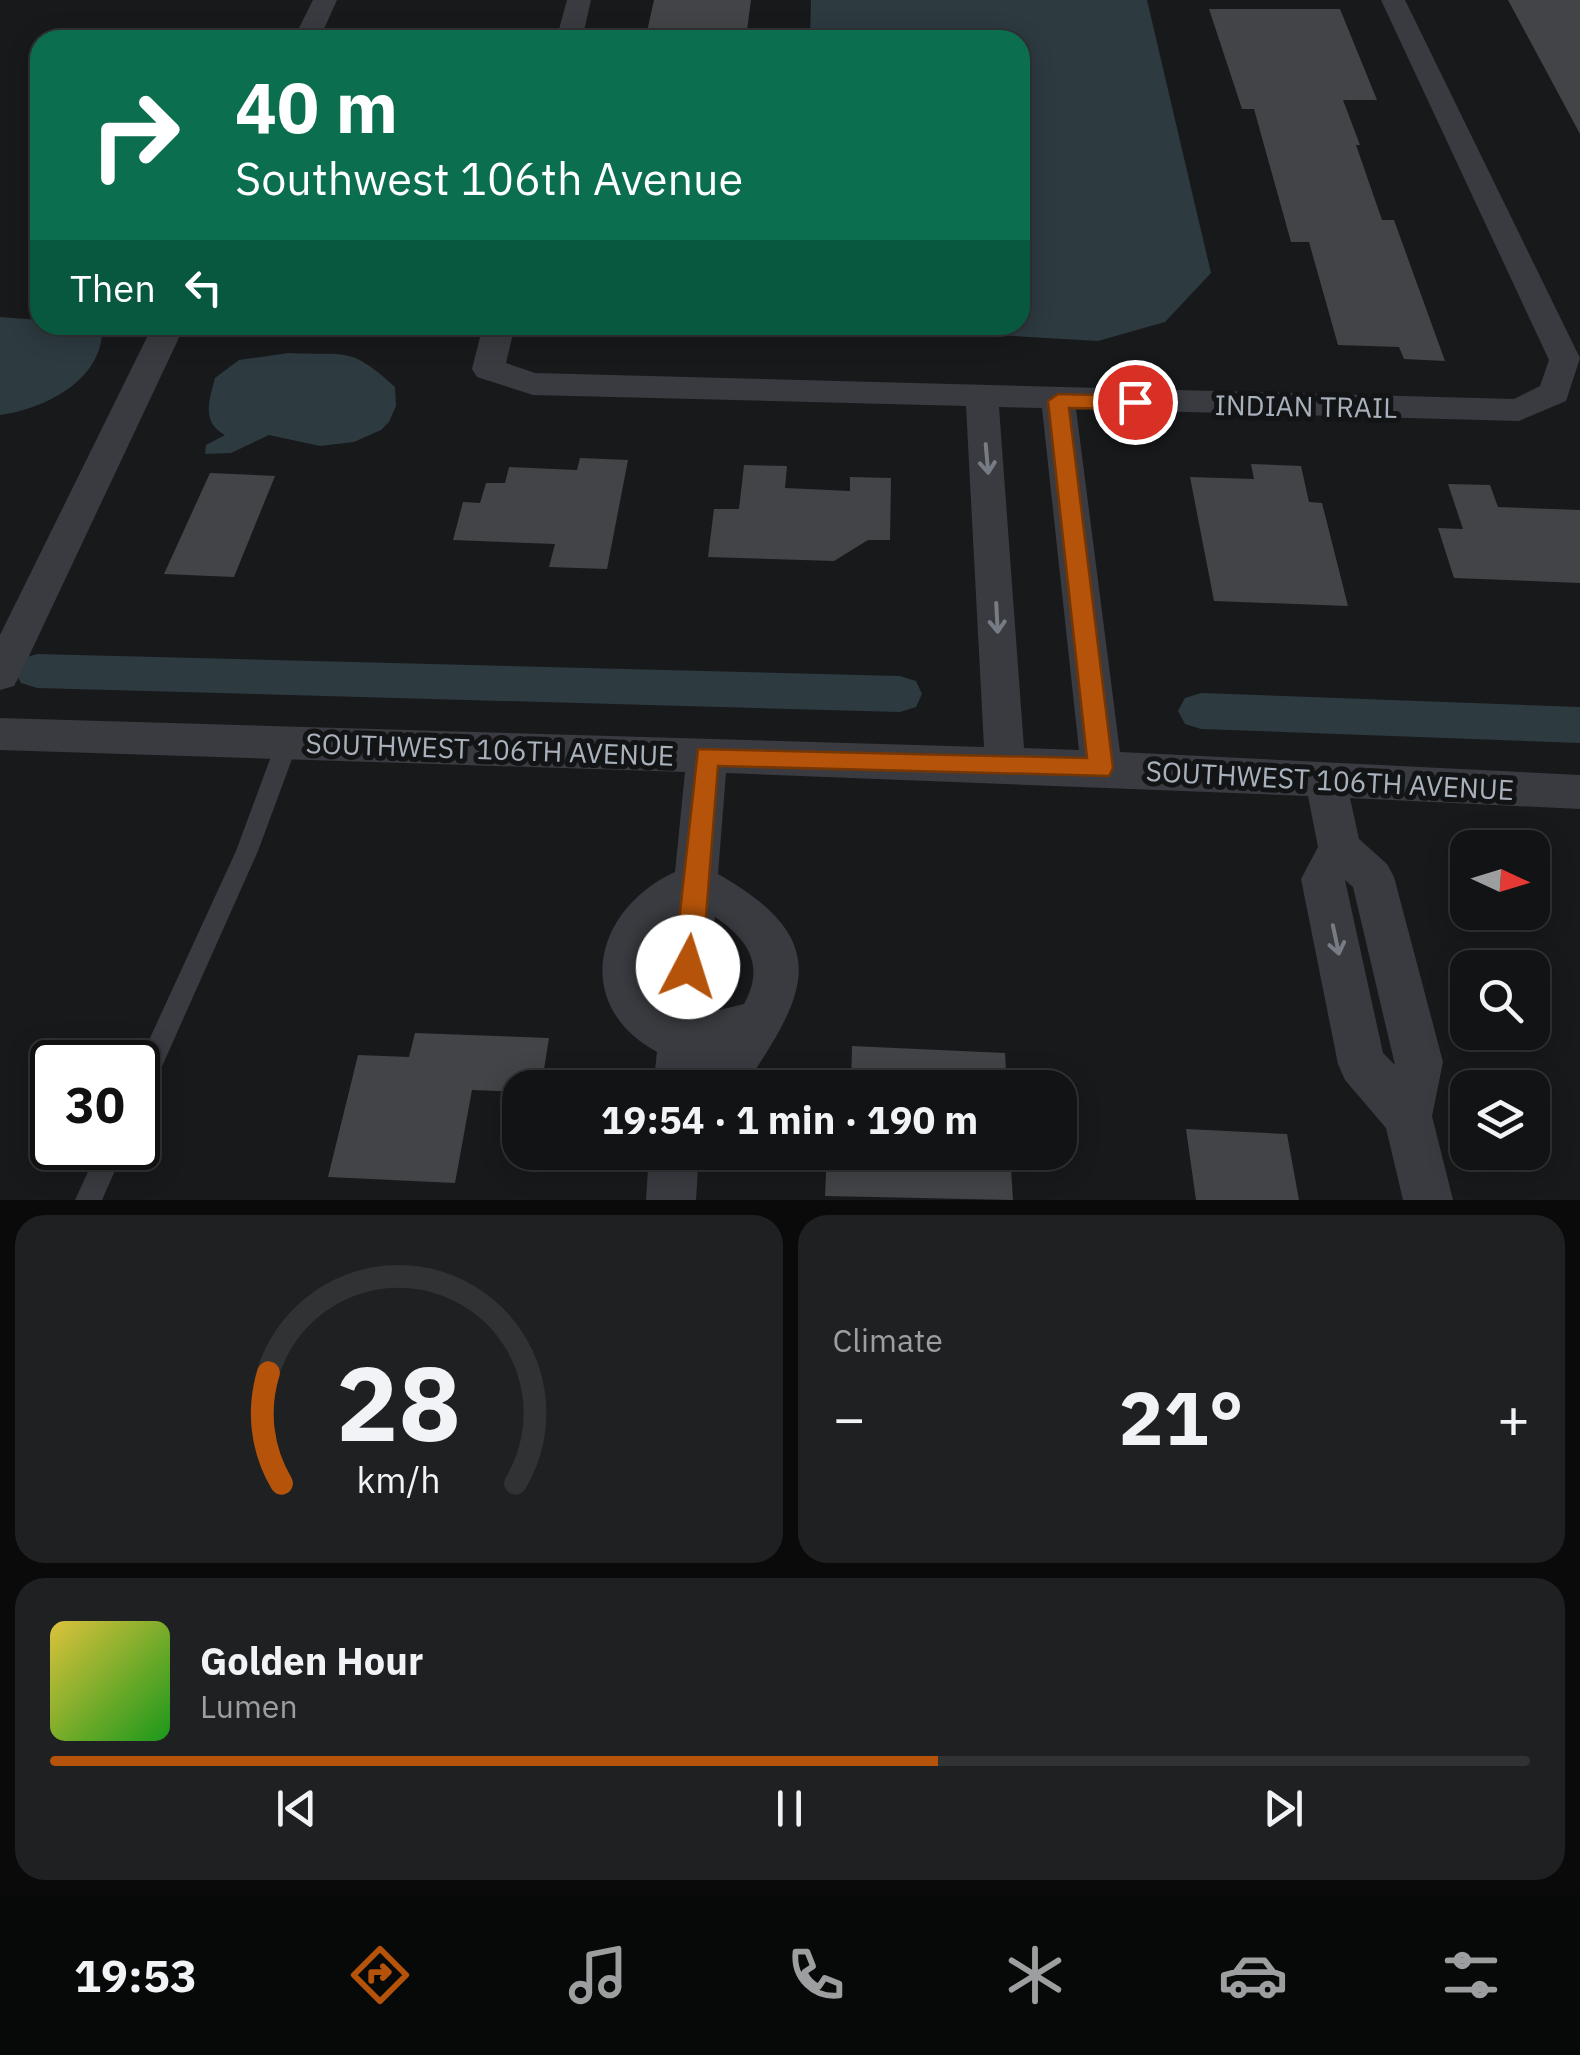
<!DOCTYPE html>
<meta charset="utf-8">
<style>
body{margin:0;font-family:"IBM Plex Sans",sans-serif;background:#1f2022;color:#f1f3f6;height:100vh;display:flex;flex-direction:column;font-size:38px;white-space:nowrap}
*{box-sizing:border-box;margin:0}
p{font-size:32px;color:#9c9ea0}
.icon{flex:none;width:55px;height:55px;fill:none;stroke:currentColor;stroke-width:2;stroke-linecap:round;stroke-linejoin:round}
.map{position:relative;height:1200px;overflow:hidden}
.side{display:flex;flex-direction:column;gap:15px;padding:15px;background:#0a0a0b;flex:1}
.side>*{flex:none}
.banner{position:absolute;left:30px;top:30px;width:1000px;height:305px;border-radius:30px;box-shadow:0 5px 25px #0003,0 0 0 2px #313234;background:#0b6e4f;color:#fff;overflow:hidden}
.needle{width:65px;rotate:94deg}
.controls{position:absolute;left:1450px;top:830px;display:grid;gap:20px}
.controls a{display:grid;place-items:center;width:100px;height:100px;border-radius:20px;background:#121314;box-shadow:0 5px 25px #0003,0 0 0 2px #313234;font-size:50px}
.speed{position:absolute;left:30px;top:1040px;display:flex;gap:20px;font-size:50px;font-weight:700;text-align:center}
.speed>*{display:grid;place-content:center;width:130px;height:130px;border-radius:50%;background:#121314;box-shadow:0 5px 25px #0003,0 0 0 2px #313234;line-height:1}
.speed .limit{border:5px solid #111;border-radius:15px;background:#fff;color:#111}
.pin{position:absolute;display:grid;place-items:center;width:85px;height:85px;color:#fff;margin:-42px;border:5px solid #fff;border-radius:50%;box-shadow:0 2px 10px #0007}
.me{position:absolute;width:110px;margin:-55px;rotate:5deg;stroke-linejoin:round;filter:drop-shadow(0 0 8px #0008)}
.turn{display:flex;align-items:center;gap:35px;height:210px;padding:0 40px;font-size:45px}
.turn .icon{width:130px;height:130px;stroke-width:2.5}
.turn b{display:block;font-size:70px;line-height:85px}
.then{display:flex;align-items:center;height:95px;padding:0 40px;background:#0003;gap:20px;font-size:38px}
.big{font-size:75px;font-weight:700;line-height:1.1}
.side .tile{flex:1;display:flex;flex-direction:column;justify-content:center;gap:15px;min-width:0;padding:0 35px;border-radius:30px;background:#1f2022}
.side .dial{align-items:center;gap:0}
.dial svg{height:260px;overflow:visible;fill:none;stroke:#313234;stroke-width:7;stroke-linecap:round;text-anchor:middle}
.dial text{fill:#f1f3f6;stroke:none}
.song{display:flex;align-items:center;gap:30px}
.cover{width:120px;height:120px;border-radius:15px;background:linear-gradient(135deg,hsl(50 70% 55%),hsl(120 70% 35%))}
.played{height:10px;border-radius:5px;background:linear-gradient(90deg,#b45309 60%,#313234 60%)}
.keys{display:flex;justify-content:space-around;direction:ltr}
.heat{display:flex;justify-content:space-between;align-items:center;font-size:55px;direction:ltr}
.side .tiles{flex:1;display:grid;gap:15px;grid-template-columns:1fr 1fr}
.tile:last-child{grid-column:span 2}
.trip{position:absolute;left:502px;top:1070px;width:575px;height:100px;border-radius:30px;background:#121314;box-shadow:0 5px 25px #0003,0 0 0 2px #313234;font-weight:700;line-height:100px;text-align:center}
.menu{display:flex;height:160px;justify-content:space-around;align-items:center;background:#070808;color:#9c9ea0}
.menu .icon{width:70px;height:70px}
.menu .selected{color:#b45309}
.menu b{font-size:45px;color:#f1f3f6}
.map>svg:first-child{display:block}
.water{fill:#2d3a40}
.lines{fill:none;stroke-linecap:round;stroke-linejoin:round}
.canal{fill:#2d3a40;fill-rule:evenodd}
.building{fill:#424448}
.service{fill:#393b40;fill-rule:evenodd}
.minor{fill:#393b40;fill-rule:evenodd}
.oneway{stroke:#777c84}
.route{fill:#b45309;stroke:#753606;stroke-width:2.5}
.labels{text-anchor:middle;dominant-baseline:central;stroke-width:10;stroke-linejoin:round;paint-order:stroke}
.street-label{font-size:28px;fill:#a9b2bc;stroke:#131416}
</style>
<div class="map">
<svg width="1580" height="1200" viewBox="0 0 1580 1200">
<rect width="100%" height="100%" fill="#18191b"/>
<!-- water -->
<g class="water">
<path d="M 811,0 L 1147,0 L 1211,273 L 1165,322 L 1098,341 L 929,331 L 911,325 L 1020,325 L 1020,40 L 810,40 Z"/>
<path d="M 0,317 L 40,320 L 40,325 L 102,325 C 106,378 46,409 0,415 Z"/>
<path d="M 289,353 C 347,356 349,345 395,387 L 396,406 L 389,422 L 381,430 L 354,442 L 320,446 L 269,435 L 231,453 L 205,454 L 206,445 L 225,435 C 201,422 209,401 215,378 L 239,360 Z"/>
</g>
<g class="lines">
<!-- canal -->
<g class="canal">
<path d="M 37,654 L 900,676 L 916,681 L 922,694 L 916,707 L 900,712 L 37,688 L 21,683 L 15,671 L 21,659 Z"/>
<path d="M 1201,693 L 1580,707 L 1580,743 L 1201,729 L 1185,724 L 1178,711 L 1185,698 Z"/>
</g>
</g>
<!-- building -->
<g class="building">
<path d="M 654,0 L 751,0 L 746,38 L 646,36 Z"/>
<path d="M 1508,0 L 1580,0 L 1580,134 L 1543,65 Z"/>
<path d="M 1209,9 L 1340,9 L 1377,100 L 1343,100 L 1360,145 L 1356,145 L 1382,220 L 1394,220 L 1445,361 L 1404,359 L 1399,347 L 1338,345 L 1309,242 L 1291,242 L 1254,109 L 1242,109 Z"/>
<path d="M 580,458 L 628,460 L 607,569 L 549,567 L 555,544 L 453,540 L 463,502 L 480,503 L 486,483 L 505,483 L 509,467 L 577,470 Z"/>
<path d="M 1251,464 L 1301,466 L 1309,502 L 1322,503 L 1348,606 L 1214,601 L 1190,477 L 1254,479 Z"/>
<path d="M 744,465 L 787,466 L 785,488 L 850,491 L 850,477 L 891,478 L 890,540 L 868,540 L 834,561 L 708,557 L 714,509 L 739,509 Z"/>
<path d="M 210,473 L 275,476 L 234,577 L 164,574 Z"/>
<path d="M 1448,484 L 1490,485 L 1498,507 L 1580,510 L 1580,583 L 1454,578 L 1438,528 L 1463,529 Z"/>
<path d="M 415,1033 L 549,1038 L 541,1088 L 520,1088 L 520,1092 L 472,1090 L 455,1183 L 328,1177 L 358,1055 L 409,1057 Z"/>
<path d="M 852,1046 L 1005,1053 L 1007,1088 L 851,1088 Z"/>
<path d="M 1186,1129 L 1287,1134 L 1299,1200 L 1196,1200 Z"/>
<path d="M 827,1152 L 1010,1152 L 1013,1200 L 825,1196 Z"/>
</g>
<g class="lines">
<!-- service -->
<g class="service">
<path d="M 287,734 L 295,737 L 298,743 L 258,851 L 147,1100 L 138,1103 L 138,1064 L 236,851 L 276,743 L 279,737 Z"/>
<path d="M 99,1148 L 125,1148 L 102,1200 L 75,1200 Z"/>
</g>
<!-- minor -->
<g class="minor">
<path d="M 313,0 L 337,0 L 319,40 L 293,40 Z"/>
<path d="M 567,0 L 591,0 L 582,40 L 556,40 Z"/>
<path d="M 1381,0 L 1405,0 L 1580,358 L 1566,401 L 1519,421 L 1076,409 L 1120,752 L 1580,775 L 1580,809 L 1350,798 L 1359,839 L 1387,864 L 1394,877 L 1443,1062 L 1432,1116 L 1453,1200 L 1403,1200 L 1386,1128 L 1345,1080 L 1338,1064 L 1301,879 L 1318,847 L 1308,796 L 726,773 L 718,874 C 834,940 809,992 743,1088 L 653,1088 L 657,1052 C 571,1005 594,909 675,872 L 685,772 L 0,750 L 0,718 L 984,747 L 966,406 L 533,395 L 477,377 L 472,369 L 483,325 L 515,325 L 506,363 L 535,373 L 1514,399 L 1540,386 L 1549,360 ZM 999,407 L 1042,408 L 1079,750 L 1024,748 ZM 1345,880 L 1353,887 L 1395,1065 L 1383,1053 ZM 715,917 C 749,940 765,966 744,1004 L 707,1013 ZM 670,924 L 662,1003 C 637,976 646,948 670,924 Z"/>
<path d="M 153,325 L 185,325 L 20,675 L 14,686 L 0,690 L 0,635 Z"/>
<path d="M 649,1152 L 699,1152 L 696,1200 L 646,1200 Z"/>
</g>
</g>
<!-- one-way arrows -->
<defs><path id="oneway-shaft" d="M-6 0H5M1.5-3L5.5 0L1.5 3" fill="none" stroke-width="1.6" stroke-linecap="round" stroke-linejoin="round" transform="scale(2.5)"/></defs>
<g class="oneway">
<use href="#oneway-shaft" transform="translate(987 459) rotate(85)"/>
<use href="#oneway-shaft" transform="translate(997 618) rotate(87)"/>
<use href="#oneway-shaft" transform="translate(1336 940) rotate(78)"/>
</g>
<!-- route -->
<path class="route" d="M 1058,394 L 1135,396 L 1145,402 L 1135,409 L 1069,408 L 1113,768 L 1109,776 L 718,766 L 702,967 L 698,976 L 688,980 L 678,976 L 674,967 L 698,749 L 1087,758 L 1048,401 Z"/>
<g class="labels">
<!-- street labels -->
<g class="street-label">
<text transform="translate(1306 406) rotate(1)">INDIAN TRAIL</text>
<text transform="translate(490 749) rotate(2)">SOUTHWEST 106TH AVENUE</text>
<text transform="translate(1330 780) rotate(3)">SOUTHWEST 106TH AVENUE</text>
</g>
</g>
</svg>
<div class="controls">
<a><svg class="needle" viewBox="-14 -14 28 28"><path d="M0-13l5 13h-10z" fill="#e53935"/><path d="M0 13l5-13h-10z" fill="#9c9ea0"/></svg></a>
<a><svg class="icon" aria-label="search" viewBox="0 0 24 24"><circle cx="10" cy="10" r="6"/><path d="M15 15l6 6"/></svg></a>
<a><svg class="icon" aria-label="layers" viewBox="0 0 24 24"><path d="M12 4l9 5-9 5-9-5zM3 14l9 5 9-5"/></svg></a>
</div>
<div class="speed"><div class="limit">30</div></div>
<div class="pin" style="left:1135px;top:402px;background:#d93025"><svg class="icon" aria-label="arrive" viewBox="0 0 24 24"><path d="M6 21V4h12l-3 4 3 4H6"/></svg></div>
<svg class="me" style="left:688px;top:967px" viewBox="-20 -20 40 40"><circle r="19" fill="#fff"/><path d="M0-13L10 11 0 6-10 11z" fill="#b45309"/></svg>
<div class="trip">19:54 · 1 min · 190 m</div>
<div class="banner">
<div class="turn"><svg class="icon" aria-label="right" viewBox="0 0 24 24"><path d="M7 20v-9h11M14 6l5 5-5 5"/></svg><div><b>40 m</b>Southwest 106th Avenue</div></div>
<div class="then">Then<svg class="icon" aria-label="left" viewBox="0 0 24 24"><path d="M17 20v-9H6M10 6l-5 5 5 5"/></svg></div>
</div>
</div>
<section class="side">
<div class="tiles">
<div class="tile dial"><svg viewBox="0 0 100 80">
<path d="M14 69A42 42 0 1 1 86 69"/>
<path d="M14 69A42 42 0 0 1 10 35" stroke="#b45309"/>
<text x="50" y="56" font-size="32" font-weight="700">28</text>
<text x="50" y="72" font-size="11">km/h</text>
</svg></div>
<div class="tile"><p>Climate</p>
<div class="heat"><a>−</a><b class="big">21°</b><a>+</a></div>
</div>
<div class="tile">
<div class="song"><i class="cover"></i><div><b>Golden Hour</b><p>Lumen</p></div></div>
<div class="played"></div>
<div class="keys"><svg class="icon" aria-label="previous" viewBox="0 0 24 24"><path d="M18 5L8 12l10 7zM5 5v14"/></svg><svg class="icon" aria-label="pause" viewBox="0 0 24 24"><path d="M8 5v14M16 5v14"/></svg><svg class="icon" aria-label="next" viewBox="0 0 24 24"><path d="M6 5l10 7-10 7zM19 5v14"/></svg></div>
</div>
</div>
</section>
<nav class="menu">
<b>19:53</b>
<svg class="icon selected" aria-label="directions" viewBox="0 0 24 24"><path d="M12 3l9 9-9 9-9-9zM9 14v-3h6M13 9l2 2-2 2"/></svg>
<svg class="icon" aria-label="music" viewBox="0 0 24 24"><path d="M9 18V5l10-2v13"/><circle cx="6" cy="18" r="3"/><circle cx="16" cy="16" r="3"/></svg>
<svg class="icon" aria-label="phone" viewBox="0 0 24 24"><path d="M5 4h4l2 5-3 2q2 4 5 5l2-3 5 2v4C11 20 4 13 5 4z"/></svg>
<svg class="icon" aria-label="climate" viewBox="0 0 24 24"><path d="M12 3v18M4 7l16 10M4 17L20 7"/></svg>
<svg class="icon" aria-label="car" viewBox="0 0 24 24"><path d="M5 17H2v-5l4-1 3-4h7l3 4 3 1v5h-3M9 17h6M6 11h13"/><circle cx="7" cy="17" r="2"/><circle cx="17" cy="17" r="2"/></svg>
<svg class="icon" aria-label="filters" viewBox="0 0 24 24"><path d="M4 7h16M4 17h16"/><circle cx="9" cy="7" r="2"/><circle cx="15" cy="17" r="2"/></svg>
</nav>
